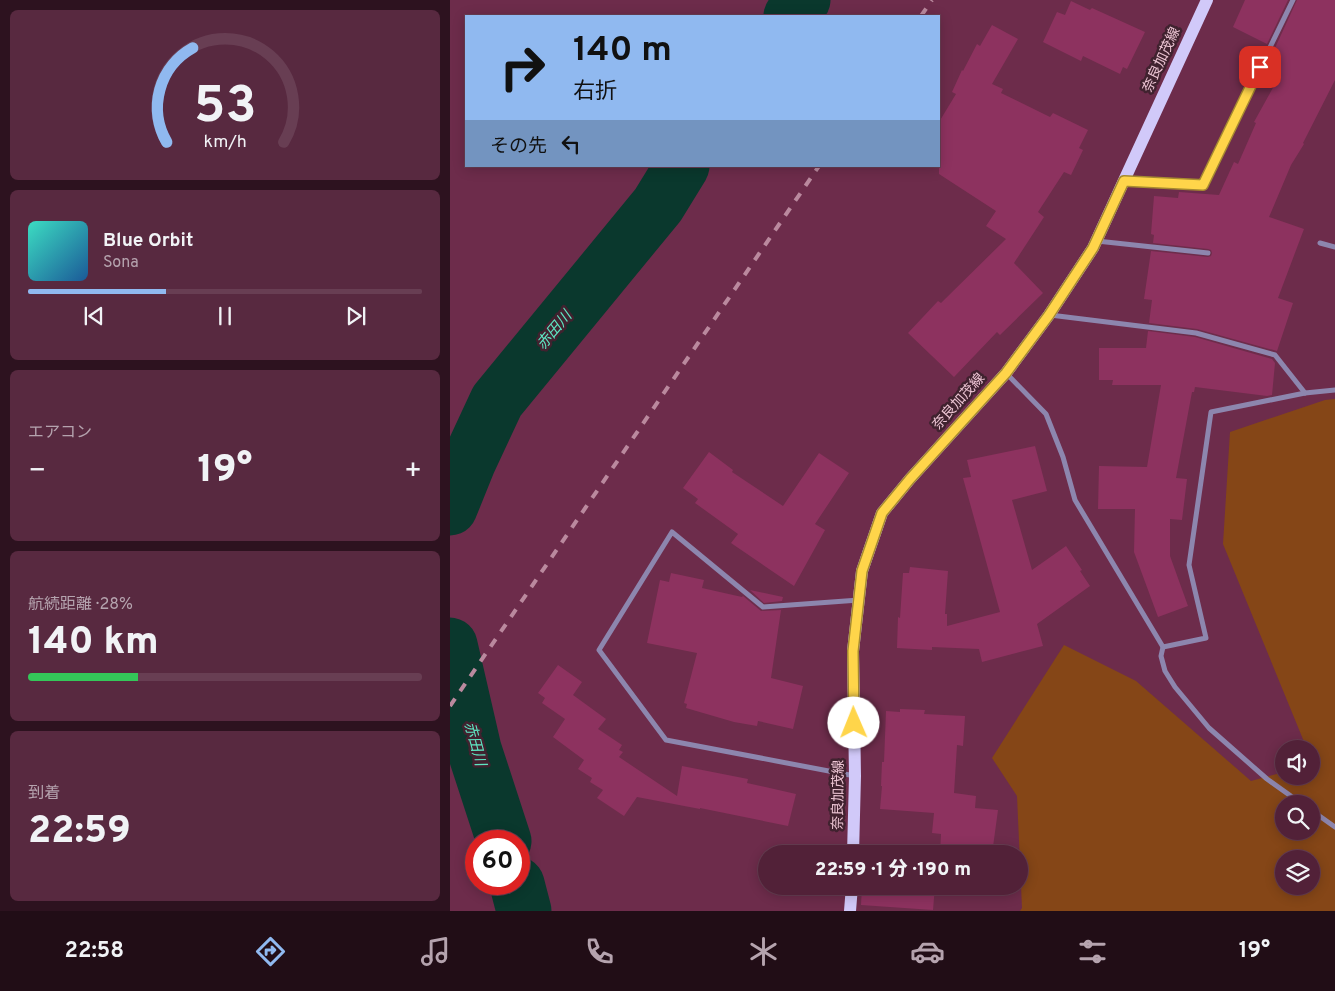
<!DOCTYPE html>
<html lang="ja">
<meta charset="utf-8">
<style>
body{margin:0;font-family:Overpass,"Noto Sans JP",sans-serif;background:#582940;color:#f1f3f6;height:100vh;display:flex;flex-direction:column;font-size:19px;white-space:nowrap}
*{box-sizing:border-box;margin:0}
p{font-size:16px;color:#b5a3ae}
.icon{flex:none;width:28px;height:28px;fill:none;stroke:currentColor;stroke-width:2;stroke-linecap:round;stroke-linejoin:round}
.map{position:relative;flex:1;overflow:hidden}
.side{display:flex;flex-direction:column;gap:10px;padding:10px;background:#2d121f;width:450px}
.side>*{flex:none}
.guide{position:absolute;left:15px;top:15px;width:475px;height:152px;border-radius:0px;box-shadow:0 2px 12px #0003,0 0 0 1px #683e53;background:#90b9f0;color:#111;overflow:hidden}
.buttons{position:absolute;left:825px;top:740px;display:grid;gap:10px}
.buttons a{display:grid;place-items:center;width:45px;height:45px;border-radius:50%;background:#522138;box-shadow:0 2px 12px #0003,0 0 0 1px #683e53;font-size:25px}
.speed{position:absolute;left:15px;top:830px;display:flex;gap:10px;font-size:25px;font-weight:700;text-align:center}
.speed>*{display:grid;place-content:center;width:65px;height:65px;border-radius:50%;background:#522138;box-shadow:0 2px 12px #0003,0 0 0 1px #683e53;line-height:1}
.speed .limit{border:8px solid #d22;background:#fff;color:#111}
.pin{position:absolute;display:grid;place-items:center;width:42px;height:42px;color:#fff;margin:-21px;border-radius:10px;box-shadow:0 2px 8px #0006}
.me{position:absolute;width:55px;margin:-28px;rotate:359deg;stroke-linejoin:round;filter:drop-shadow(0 0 4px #0008)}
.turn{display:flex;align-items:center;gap:18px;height:105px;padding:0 25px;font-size:22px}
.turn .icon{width:65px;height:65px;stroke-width:2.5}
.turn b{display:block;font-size:35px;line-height:42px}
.then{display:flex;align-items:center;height:48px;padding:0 25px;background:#0003;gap:10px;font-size:19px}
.big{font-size:38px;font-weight:800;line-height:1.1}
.side .widget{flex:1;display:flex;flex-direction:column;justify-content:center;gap:8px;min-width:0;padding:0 18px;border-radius:8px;background:#582940}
.side .dial{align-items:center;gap:0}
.dial svg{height:130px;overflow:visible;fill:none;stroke:#683e53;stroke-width:7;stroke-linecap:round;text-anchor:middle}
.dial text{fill:#f1f3f6;stroke:none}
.song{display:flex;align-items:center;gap:15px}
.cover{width:60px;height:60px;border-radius:8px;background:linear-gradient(135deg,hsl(170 70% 55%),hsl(210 70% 35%))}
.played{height:5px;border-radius:2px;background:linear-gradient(90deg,#90b9f0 35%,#683e53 35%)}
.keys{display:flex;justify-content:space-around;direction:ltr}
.heat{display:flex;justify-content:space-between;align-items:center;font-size:28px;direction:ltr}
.charge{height:8px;border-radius:4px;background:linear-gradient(90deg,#34c759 28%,#683e53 0)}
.trip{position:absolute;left:308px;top:845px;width:270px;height:50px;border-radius:25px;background:#522138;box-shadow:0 2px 12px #0003,0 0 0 1px #683e53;font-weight:800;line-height:50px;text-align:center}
.menu{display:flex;height:80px;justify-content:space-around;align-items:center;background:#210d16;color:#b5a3ae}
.menu .icon{width:35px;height:35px}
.menu .on{color:#90b9f0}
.menu b{font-size:22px;color:#f1f3f6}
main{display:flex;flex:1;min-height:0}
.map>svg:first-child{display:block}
.green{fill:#854617;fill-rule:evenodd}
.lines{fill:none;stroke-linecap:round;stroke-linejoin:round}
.river{stroke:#0a382d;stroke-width:55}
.building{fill:#8d325f}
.street{stroke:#8d86ae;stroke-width:5}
.primary{stroke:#d1c9f9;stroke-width:12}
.rail{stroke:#ba899e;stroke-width:4;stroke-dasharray:9 9;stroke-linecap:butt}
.route-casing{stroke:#a68a30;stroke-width:12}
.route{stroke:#ffd54a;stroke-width:9}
.labels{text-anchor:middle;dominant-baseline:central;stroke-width:5;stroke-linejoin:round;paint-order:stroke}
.street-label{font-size:14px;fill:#edc5d4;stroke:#40222f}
.water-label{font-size:15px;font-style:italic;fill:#5ee6c2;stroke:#40222f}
</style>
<main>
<section class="side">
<div class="widget dial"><svg viewBox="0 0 100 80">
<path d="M14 69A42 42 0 1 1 86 69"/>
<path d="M14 69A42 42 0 0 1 30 11" stroke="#90b9f0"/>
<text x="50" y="56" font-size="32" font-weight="700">53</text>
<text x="50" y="72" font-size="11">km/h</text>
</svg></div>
<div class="widget">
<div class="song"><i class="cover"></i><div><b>Blue Orbit</b><p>Sona</p></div></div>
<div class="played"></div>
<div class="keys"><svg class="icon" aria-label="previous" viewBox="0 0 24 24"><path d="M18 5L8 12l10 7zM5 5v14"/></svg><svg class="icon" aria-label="pause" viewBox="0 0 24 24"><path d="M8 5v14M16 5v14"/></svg><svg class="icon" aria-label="next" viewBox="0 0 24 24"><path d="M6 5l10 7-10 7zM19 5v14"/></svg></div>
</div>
<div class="widget"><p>エアコン</p>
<div class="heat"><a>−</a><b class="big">19°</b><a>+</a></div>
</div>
<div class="widget"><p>航続距離 · 28%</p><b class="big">140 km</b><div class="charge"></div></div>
<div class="widget"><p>到着</p><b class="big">22:59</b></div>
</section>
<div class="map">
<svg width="885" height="911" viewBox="0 0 885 911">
<rect width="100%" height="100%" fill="#6d2c4b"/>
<!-- green -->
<path class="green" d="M 885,399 L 885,911 L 570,911 L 572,908 L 567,796 L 542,758 L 614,645 L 686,681 L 801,781 L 834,772 L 834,776 L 861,776 L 861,764 L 862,763 L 861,749 L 857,749 L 773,544 L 780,432 L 875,400 ZM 834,804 L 861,804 L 861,831 L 834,831 ZM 834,859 L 861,859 L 861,886 L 834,886 Z"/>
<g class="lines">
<!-- river -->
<g class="river">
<path d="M 341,16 L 353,0"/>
<path d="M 0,508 L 19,461 L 47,401 L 208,205 L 232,166"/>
<path d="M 0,645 L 24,749 L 54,841"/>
<path d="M 67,884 L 74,911"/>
</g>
</g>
<!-- building -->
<g class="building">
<path d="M 795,0 L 838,0 L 817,44 L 783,27 Z"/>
<path d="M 847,0 L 885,0 L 885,80 L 853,143 L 854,144 L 841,165 L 819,217 L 854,229 L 828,298 L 843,303 L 827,351 L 747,329 L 699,323 L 702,300 L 694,299 L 701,251 L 758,257 L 761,256 L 762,253 L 761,250 L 758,249 L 703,243 L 704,235 L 701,234 L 704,196 L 728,198 L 729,192 L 769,195 L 784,162 L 788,164 L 806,123 L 804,122 L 825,84 L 820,81 L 828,66 L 821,63 L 828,49 L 825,48 Z"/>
<path d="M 621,1 L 640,10 L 642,8 L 695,32 L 677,69 L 673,67 L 670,74 L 633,56 L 631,61 L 593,42 L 607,12 L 615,15 Z"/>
<path d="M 542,25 L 568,39 L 542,84 L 553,89 L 551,93 L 600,117 L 603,113 L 638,130 L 629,148 L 633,150 L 621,175 L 614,172 L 588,212 L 594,217 L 564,263 L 593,293 L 550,335 L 547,332 L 504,377 L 458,333 L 488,301 L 491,303 L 556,239 L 536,226 L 546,211 L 489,174 L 489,122 L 506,94 L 502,92 L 512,70 L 513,71 L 527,44 L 530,46 Z"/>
<path d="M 698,331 L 745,337 L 822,359 L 825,363 L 822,395 L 817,396 L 745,387 L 744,392 L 742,392 L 726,478 L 737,479 L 732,520 L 720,519 L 720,556 L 738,606 L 708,617 L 684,552 L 685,509 L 648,509 L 649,466 L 697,467 L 711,385 L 662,385 L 663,380 L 649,380 L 649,348 L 696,348 Z"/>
<path d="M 585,446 L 597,491 L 562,500 L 582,570 L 616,546 L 632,570 L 630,571 L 640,586 L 587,624 L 593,646 L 532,662 L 529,649 L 482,647 L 482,650 L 447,648 L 448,617 L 450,618 L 453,573 L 459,573 L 460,567 L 498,571 L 495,614 L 497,614 L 497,626 L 550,612 L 513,478 L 521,477 L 517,460 Z"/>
<path d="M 259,452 L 283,470 L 282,472 L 333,506 L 369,453 L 399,473 L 365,524 L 375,530 L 344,586 L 281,543 L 288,534 L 245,503 L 248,499 L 233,488 Z"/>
<path d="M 221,573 L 254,580 L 252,588 L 292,597 L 293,596 L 311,611 L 331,610 L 321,678 L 353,686 L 343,729 L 308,721 L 307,726 L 284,722 L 236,708 L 237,704 L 234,703 L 247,653 L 197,643 L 210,580 L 219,582 Z"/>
<path d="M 300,590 L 333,597 L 332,601 L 314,603 Z"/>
<path d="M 108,665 L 132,682 L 123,695 L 156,719 L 148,729 L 172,745 L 169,750 L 173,752 L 169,757 L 227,796 L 232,766 L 298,779 L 297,783 L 346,794 L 338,826 L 250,808 L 250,809 L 187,797 L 174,816 L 147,798 L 153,790 L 140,782 L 142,778 L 128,769 L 134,760 L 103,737 L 115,719 L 92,703 L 95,698 L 88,693 Z"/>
<path d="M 450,709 L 475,710 L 474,714 L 515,716 L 513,746 L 507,745 L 504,793 L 526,796 L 525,808 L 548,810 L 542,854 L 490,854 L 491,834 L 482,833 L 484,813 L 430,809 L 432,786 L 431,786 L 432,762 L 434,762 L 436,711 L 450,712 Z"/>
<path d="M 412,886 L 485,886 L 483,910 L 411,905 Z"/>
<path d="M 487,886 L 533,886 L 532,893 L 487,888 Z"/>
</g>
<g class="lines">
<!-- street -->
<g class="street">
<path d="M 674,181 L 753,185 L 843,0"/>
<path d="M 647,241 L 758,253"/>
<path d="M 870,243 L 885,247"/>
<path d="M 600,315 L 746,333 L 825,355 L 855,393"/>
<path d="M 556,373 L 596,414 L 613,457 L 625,500 L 713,647 L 711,656 L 715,671 L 725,687 L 759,728 L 817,779 L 852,804"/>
<path d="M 713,647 L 756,638 L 739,565 L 761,412 L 855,393 L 885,390"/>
<path d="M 405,776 L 216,740 L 149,650 L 222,532 L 313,607 L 409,600"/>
<path d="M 861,810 L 885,827"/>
</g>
<!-- primary -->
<g class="primary">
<path d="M 403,854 L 405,776 L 403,651 L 412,571 L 432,513 L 460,479 L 556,373 L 599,315 L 643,248 L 757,0"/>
<path d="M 400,911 L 402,886"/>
</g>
<!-- rail -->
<g class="rail">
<path d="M 471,16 L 482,0"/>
<path d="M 0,706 L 369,166"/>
</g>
</g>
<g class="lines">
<defs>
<path id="route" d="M 404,723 L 403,651 L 412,571 L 432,513 L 460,479 L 556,373 L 599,315 L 643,248 L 674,181 L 753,185 L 810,67"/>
</defs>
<!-- route casing -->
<use href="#route" class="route-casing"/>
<!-- route -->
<use href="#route" class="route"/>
</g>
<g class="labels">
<!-- street labels -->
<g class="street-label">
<text transform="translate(712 60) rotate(-65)">奈良加茂線</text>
<text transform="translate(509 402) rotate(-48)">奈良加茂線</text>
<text transform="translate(389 795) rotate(-89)">奈良加茂線</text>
</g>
<!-- water labels -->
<g class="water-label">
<text transform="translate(105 331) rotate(-50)">赤田川</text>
<text transform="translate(24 744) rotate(75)">赤田川</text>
</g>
</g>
</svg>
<div class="buttons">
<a><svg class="icon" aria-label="sound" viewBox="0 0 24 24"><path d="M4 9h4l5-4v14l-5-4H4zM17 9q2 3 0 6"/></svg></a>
<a><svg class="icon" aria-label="search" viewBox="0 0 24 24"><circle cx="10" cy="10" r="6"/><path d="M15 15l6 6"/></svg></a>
<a><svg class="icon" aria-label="layers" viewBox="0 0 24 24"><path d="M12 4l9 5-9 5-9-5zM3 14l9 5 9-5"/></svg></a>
</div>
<div class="speed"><div class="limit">60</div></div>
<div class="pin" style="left:810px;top:67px;background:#d93025"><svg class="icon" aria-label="arrive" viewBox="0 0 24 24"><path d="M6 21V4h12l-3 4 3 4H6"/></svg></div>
<svg class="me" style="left:404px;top:723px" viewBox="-20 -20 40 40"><circle r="19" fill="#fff"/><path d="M0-13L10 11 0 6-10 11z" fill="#ffd54a"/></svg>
<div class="trip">22:59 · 1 分 · 190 m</div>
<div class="guide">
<div class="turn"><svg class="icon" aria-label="right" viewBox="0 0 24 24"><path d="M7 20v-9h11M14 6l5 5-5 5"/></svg><div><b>140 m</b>右折</div></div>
<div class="then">その先<svg class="icon" aria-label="left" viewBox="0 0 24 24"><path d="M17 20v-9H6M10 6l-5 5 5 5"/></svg></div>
</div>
</div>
</main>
<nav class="menu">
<b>22:58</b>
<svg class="icon on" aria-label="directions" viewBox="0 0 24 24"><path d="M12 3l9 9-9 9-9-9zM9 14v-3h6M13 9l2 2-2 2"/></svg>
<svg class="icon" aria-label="music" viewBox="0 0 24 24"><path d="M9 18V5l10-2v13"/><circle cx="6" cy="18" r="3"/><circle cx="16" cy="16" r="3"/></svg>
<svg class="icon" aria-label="phone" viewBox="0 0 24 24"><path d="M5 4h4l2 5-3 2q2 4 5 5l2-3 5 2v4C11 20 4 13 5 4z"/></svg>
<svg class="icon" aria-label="climate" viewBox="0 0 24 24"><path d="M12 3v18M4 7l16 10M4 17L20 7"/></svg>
<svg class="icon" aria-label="car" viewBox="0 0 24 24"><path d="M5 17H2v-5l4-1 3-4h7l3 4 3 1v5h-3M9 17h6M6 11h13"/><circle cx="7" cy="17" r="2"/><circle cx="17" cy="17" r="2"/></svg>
<svg class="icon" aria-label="filters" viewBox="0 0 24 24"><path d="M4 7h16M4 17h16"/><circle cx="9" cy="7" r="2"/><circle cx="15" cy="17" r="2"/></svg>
<b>19°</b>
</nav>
